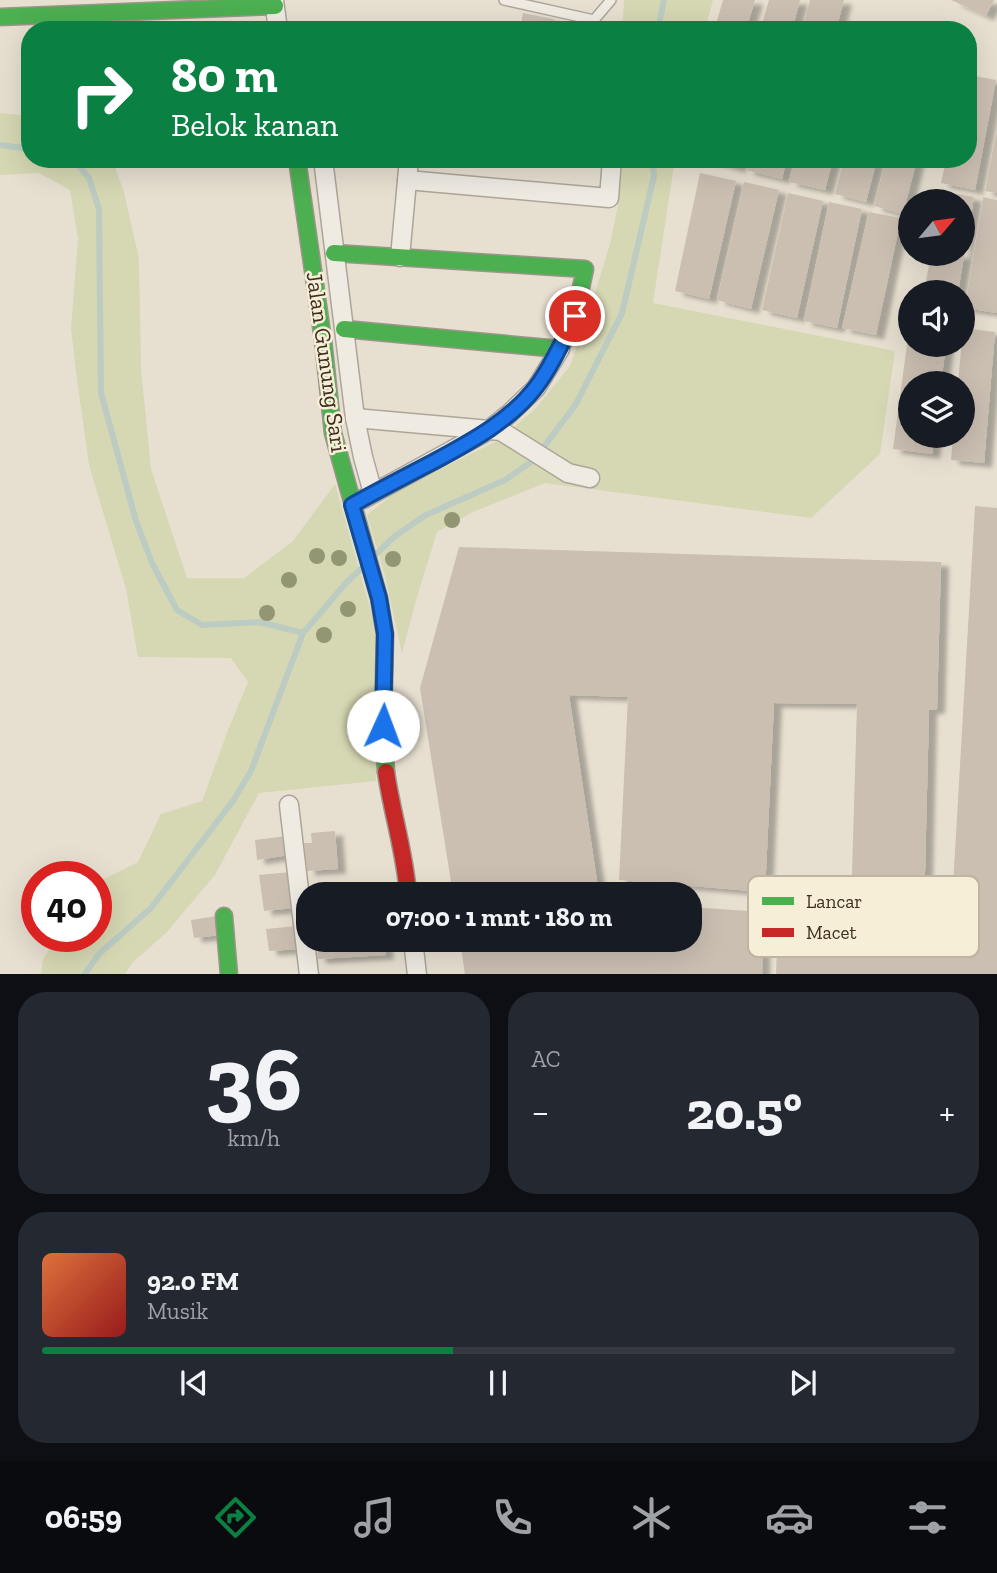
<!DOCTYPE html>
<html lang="id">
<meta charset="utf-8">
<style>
body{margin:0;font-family:"Zilla Slab",serif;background:#242831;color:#f1f3f6;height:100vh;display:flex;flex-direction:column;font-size:26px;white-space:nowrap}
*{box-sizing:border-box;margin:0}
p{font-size:23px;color:#9ea1a6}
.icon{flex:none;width:38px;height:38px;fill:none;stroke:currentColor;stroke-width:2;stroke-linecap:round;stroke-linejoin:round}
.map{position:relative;height:974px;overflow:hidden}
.panel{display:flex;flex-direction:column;gap:18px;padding:18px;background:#0d0f14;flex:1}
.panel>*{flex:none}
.guide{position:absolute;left:21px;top:21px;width:956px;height:147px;border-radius:28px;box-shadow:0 7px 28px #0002;background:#0b8043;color:#fff;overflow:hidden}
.needle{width:46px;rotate:61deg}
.tools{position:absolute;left:898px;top:189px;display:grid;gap:14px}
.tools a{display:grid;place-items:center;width:77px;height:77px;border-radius:50%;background:#171b24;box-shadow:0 7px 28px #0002;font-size:35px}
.speed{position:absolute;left:21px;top:861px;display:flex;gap:14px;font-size:35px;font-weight:700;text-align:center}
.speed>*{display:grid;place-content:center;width:91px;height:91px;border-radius:50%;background:#171b24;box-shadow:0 7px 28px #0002;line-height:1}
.speed .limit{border:10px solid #d22;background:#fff;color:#111}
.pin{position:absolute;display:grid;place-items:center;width:60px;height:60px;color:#fff;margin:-30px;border:4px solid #fff;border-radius:50%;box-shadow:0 2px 7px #0007}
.me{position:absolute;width:77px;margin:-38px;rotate:2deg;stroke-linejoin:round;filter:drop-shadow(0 0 5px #0008)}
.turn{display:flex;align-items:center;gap:24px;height:147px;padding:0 35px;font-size:32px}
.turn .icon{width:91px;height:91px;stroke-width:2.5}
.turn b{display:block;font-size:49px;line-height:60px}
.big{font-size:52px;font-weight:700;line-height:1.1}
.panel .tile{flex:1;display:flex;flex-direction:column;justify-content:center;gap:10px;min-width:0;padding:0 24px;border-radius:28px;background:#242831}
.panel .dial{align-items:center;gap:0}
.dial b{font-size:91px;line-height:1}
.song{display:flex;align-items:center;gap:21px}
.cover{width:84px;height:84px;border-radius:10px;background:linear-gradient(135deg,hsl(20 70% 55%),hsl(0 70% 35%))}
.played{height:7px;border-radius:4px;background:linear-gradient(90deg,#0b8043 45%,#363941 45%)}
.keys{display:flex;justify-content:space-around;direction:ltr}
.heat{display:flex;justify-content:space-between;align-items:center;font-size:38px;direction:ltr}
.panel .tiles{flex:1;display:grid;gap:18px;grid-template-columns:1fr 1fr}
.tile:last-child{grid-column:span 2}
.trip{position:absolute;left:296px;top:882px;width:406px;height:70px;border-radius:28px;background:#171b24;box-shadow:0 7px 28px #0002;font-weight:700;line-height:70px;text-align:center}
.tabs{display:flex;height:112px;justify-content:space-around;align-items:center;background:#090b0e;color:#9ea1a6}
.tabs .icon{width:49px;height:49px}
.tabs .current{color:#0b8043}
.tabs b{font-size:32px;color:#f1f3f6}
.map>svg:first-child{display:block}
.green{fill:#d6d7b3}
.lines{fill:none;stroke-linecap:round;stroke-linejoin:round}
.stream{stroke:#bcccc2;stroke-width:6}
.building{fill:#cbbfb2;filter:url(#shadow)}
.lane-casing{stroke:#ada599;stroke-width:12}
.street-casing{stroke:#ada599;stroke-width:21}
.fast-casing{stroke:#9c958a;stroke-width:19}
.jam-casing{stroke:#9c958a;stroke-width:19}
.lane{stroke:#efebe3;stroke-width:9}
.street{stroke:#efebe3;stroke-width:18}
.fast{stroke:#4caf50;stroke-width:16}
.jam{stroke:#c62828;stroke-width:16}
.tree{fill:#929673}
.route-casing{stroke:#114b97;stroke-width:18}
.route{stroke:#1a73e8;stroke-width:12}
.labels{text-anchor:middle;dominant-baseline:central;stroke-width:5;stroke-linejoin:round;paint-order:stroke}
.street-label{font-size:23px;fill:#3d2e20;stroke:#f7eed8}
.key{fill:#f7eed8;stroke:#bfb4a1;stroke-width:2}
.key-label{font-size:19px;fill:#3d2e20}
</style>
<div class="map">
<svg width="997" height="975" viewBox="0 0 997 975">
<defs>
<filter id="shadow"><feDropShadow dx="8" dy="4.5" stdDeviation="2" flood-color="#0004"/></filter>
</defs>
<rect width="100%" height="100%" fill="#e7e0d1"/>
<!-- green -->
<g class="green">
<path d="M 624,0 L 713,0 L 705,30 L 622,30 Z"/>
<path d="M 0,113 L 30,116 L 30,159 L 112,159 L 124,192 L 139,259 L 141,369 L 151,469 L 187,578 L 244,578 L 293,541 L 335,484 L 376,629 L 376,781 L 259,793 L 215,875 L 166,933 L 133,962 L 125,974 L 41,974 L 43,959 L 58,936 L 96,936 L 98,882 L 138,862 L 161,814 L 202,801 L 228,730 L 248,682 L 231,658 L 138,657 L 126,589 L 89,465 L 76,372 L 71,328 L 78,239 L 70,190 L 39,173 L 0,175 Z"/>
<path d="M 623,159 L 675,159 L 653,303 L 895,351 L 880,454 L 811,518 L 545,483 L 473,512 L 437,532 L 417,597 L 402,653 L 385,576 L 367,515 L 400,489 L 499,440 L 536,408 L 570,366 L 590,309 L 610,244 L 619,200 Z"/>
</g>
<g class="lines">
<!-- stream -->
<g class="stream">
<path d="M 658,30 L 664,0"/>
<path d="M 0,145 L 30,149"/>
<path d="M 73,159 L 89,178 L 99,209 L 101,393 L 136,521 L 152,563 L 177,610 L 202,625 L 259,622 L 303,633"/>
<path d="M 375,555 L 395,536 L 426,515 L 505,480 L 534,460 L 576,404 L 622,313 L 654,176 L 652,159"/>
<path d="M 84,975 L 99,954 L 151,908 L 233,801 L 251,771 L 303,633 L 346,583 L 365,565"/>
</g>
</g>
<!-- building -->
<g class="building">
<path d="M 723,0 L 755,0 L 746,30 L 735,30 L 716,24 Z"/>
<path d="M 769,0 L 800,0 L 792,30 L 760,30 Z"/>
<path d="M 810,0 L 844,0 L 836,30 L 802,30 Z"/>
<path d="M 951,0 L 994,0 L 986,16 Z"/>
<path d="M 523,13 L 554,19 L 552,30 L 520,30 Z"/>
<path d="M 968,75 L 996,80 L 975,190 L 941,183 L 946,159 L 968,159 Z"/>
<path d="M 996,134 L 997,134 L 997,193 L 985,191 Z"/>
<path d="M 706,159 L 740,159 L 738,168 Z"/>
<path d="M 749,159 L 787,159 L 782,179 L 746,170 Z"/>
<path d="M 795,159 L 833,159 L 825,190 L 789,182 Z"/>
<path d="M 844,159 L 877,159 L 866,202 L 835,194 Z"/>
<path d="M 886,159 L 917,159 L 903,214 L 874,206 Z"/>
<path d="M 700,173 L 736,181 L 709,299 L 675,291 Z"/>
<path d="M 744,182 L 779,190 L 751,309 L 717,300 Z"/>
<path d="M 942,191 L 974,197 L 958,292 L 924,292 L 931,254 L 962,254 L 962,201 L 940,201 Z"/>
<path d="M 788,193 L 823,201 L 797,318 L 762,310 Z"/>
<path d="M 983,197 L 997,200 L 997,313 L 965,308 Z"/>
<path d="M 829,202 L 862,209 L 837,328 L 804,321 Z"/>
<path d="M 869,212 L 901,218 L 876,335 L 842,328 Z"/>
<path d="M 963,328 L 995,332 L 984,463 L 951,460 L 953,436 L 962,436 L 962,383 L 958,383 Z"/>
<path d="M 908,337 L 910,337 L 910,345 L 946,345 L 941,383 L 910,383 L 910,436 L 934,436 L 932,454 L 893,449 Z"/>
<path d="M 975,506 L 997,508 L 997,975 L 776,975 L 778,916 L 930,927 L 932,885 L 953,886 Z"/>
<path d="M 459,547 L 941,562 L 937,709 L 929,710 L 924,913 L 851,908 L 857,704 L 774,703 L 765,892 L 619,880 L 628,697 L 569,695 L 599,894 L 453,894 L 420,688 Z"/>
<path d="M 335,831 L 338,869 L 307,871 L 304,843 L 312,843 L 311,833 Z"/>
<path d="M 286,836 L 289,855 L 257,860 L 255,840 Z"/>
<path d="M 291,872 L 294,908 L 264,911 L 259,875 Z"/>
<path d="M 690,907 L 763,912 L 762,975 L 465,975 L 460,940 L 690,940 Z"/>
<path d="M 217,916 L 220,935 L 194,938 L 191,920 Z"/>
<path d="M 297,926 L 299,949 L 269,951 L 266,929 Z"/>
<path d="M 328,940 L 384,940 L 386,955 L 318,959 L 317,941 Z"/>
</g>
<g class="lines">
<defs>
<path id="lane" d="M 504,0 L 594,20 L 611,0"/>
<g id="street">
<path d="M 274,0 L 278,30"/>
<path d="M 323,159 L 355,418 L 363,457 L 373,493"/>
<path d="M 407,180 L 609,198 L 612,159"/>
<path d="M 400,257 L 409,159"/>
<path d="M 355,418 L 501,431 L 568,473 L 590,478"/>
<path d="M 363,499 L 489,430 L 509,414 L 536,388 L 560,349"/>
<path d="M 289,805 L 309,975"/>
<path d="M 413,940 L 417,975"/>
</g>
<g id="fast">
<path d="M 0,17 L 275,6"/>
<path d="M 297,159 L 323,340 L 333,433 L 379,598 L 385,634 L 383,726 L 386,772"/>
<path d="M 334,253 L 585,269 L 575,316 L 560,349 L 344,329"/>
<path d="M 224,916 L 229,975"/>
</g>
<path id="jam" d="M 386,772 C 392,813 405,853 408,894"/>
</defs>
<!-- lane casing -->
<use href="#lane" class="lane-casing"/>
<!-- street casing -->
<use href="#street" class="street-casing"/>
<!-- fast casing -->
<use href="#fast" class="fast-casing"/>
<!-- jam casing -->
<use href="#jam" class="jam-casing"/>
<!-- lane -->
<use href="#lane" class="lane"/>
<!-- street -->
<use href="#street" class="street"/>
<!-- fast -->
<use href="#fast" class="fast"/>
<!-- jam -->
<use href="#jam" class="jam"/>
</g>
<!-- trees -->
<g class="tree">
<circle cx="452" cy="520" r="8"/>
<circle cx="317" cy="556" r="8"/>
<circle cx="339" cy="558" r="8"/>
<circle cx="393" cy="559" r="8"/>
<circle cx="289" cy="580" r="8"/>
<circle cx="348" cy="609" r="8"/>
<circle cx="267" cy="613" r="8"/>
<circle cx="324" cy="635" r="8"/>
</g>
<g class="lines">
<defs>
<path id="route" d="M 383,726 L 385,634 L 379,598 L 352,505 C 379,490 406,476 433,462 C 470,442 510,421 536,387 C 552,366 563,340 575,316"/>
</defs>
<!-- route casing -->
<use href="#route" class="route-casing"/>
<!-- route -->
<use href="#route" class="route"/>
</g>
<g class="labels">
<!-- street labels -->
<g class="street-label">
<text transform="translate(327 362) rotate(82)">Jalan Gunung Sari</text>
</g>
</g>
<!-- legend -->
<rect x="748" y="876" width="231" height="81" rx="10" class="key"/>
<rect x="762" y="897" width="32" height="8" fill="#4caf50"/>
<rect x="762" y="928" width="32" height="9" fill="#c62828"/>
<g class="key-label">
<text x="806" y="908">Lancar</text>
<text x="806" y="939">Macet</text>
</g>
</svg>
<div class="tools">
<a><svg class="needle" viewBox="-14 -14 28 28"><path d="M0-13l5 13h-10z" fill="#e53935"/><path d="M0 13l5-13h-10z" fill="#9ea1a6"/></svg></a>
<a><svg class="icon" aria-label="sound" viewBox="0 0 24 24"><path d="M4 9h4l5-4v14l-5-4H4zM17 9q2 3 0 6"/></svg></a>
<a><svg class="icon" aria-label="layers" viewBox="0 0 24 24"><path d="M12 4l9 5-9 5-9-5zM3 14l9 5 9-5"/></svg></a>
</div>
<div class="speed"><div class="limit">40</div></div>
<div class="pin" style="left:575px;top:316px;background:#d93025"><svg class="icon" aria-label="arrive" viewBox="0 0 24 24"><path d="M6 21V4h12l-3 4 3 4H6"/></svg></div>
<svg class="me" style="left:383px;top:726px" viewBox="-20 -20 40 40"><circle r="19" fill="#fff"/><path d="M0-13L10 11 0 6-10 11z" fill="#1a73e8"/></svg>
<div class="trip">07:00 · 1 mnt · 180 m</div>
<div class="guide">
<div class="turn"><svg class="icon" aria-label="right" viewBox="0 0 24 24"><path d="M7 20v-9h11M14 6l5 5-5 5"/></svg><div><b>80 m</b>Belok kanan</div></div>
</div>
</div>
<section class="panel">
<div class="tiles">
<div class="tile dial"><b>36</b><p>km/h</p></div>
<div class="tile"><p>AC</p>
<div class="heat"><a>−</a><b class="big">20.5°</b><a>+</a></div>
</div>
<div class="tile">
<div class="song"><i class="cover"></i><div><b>92.0 FM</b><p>Musik</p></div></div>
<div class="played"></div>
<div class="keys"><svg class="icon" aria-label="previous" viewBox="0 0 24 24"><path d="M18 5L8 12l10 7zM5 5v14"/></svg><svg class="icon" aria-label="pause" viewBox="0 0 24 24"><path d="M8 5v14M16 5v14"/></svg><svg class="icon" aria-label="next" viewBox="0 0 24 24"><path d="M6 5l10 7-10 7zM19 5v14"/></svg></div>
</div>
</div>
</section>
<nav class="tabs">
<b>06:59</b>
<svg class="icon current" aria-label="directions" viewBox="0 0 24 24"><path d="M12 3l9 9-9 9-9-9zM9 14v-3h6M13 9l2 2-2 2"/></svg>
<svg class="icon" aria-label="music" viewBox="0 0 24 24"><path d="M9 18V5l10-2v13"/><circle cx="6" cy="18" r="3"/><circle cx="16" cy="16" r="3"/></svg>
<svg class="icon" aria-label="phone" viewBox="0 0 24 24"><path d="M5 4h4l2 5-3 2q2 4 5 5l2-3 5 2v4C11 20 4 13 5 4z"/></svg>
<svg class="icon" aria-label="climate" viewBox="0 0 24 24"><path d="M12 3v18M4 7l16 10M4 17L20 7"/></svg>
<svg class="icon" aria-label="car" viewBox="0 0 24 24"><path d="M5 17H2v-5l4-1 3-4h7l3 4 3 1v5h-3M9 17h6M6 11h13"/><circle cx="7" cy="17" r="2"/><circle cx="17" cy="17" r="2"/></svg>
<svg class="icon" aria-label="filters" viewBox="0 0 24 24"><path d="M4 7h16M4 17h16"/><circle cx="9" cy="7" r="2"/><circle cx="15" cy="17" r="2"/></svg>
</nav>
